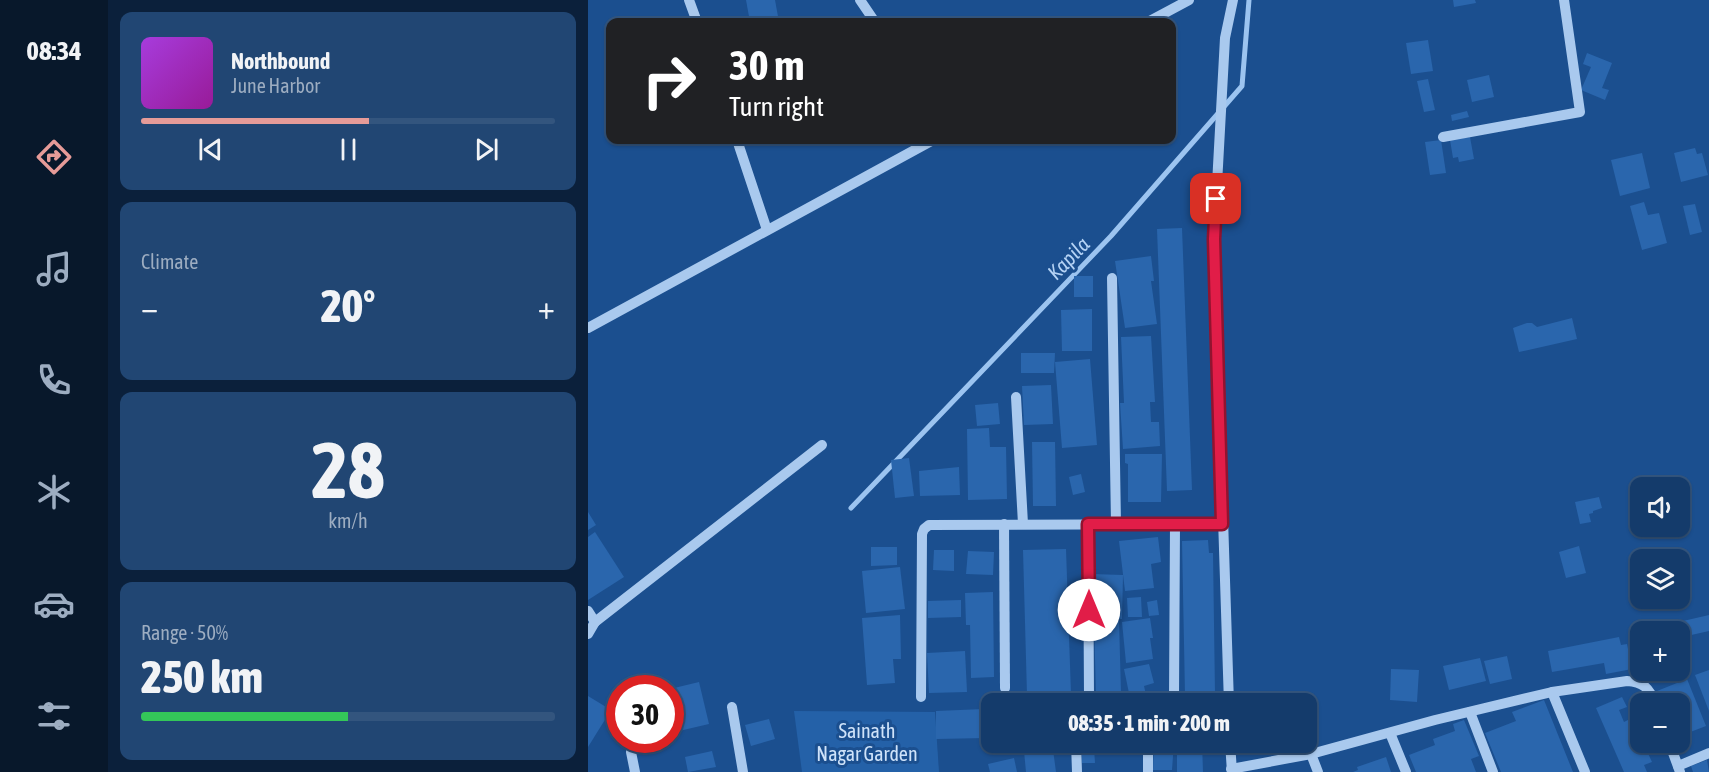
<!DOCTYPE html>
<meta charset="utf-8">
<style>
body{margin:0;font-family:"Asap Condensed",sans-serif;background:#214673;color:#f1f3f6;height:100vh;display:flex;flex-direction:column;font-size:22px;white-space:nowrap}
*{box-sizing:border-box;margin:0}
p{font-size:20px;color:#9dadc1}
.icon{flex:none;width:33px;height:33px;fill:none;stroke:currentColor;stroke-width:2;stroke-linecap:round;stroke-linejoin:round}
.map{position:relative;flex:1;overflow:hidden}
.drawer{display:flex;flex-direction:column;gap:12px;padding:12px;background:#0b203b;width:480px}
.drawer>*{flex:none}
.banner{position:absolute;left:18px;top:18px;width:570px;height:126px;border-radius:12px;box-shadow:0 2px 4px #0004,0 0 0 2px #33557e;background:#202124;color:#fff;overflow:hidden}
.controls{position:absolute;left:1042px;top:477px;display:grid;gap:12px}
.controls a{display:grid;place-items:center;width:60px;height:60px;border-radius:12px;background:#143b6b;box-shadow:0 2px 4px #0004,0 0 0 2px #33557e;font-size:30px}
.speed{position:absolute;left:18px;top:675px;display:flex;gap:12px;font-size:30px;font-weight:700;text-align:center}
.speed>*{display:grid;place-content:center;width:78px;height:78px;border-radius:50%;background:#143b6b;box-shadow:0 2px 4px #0004,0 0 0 2px #33557e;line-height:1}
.speed .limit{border:9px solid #d22;background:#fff;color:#111}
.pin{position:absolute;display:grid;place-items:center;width:51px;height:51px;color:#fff;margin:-26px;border-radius:12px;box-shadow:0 3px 9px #0006}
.me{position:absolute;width:66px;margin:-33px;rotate:0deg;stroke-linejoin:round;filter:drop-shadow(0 0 4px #0008)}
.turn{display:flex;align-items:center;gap:21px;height:126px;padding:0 24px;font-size:27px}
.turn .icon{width:78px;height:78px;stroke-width:2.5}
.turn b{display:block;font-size:42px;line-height:51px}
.big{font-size:45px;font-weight:800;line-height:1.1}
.drawer .card{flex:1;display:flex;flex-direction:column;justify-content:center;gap:9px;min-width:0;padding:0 21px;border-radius:12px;background:#214673}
.drawer .dial{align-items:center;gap:0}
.dial b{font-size:78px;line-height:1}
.song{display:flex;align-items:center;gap:18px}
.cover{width:72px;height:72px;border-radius:9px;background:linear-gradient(135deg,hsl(280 70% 55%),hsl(300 70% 35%))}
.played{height:6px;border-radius:3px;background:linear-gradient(90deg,#e69b98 55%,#33557e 55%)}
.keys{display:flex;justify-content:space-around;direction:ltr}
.heat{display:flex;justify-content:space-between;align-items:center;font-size:33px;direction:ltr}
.charge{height:9px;border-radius:4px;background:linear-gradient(90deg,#34c759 50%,#33557e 0)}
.trip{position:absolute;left:393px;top:693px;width:336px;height:60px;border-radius:12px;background:#143b6b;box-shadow:0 2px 4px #0004,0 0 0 2px #33557e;font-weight:800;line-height:60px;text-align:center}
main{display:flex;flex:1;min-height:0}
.menu{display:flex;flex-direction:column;width:108px;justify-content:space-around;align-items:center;background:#08182b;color:#9dadc1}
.menu .icon{width:42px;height:42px}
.menu .on{color:#e69b98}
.menu b{font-size:27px;color:#f1f3f6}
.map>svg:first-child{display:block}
.green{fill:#2461a8}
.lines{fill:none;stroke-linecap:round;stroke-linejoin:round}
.stream{stroke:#9cc4f0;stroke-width:5}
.building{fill:#2a66ad}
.minor{stroke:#a9c9ee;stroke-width:10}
.route-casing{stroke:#92132f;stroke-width:15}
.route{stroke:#e11d48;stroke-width:10}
.labels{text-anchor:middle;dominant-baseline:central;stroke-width:6;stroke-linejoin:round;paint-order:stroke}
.park-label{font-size:20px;fill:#cfe3fa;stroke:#1b4f8f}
.water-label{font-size:21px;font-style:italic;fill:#b5d3f5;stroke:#1b4f8f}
</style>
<main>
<nav class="menu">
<b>08:34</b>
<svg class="icon on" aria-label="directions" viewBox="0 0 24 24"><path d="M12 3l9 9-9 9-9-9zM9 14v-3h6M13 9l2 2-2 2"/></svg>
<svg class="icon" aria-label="music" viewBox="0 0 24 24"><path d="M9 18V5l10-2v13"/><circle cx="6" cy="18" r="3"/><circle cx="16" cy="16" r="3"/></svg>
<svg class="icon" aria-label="phone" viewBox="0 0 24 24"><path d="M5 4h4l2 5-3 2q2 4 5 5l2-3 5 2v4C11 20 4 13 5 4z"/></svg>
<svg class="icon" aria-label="climate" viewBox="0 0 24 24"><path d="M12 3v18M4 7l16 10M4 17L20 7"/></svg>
<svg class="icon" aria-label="car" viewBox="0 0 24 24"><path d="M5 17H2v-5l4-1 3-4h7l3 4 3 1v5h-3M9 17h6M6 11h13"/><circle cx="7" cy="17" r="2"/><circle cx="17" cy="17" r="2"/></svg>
<svg class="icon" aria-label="filters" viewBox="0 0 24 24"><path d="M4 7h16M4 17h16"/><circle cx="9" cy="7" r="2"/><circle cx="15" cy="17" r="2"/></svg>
</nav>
<section class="drawer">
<div class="card">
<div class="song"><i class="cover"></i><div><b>Northbound</b><p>June Harbor</p></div></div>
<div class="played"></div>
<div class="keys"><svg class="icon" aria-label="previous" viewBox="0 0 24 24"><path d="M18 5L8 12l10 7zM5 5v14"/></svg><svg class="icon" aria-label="pause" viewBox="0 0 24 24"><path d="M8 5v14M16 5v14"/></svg><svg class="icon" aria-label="next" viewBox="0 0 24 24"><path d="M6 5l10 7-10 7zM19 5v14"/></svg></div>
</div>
<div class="card"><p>Climate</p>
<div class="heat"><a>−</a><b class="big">20°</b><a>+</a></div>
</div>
<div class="card dial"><b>28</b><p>km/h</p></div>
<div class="card"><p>Range · 50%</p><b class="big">250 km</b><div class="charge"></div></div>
</section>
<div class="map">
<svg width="1121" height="772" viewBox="0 0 1121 772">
<rect width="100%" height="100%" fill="#1b4f8f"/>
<!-- green -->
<path class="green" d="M 206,711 L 347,712 L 351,772 L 214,772 Z"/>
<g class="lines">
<!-- stream -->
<path class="stream" d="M 263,508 L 523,236 L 654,86 L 661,0"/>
</g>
<!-- building -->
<g class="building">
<path d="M 158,0 L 187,0 L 191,22 L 162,22 Z"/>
<path d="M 865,0 L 887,0 L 888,3 L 866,7 Z"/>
<path d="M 840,40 L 845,71 L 823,74 L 818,43 Z"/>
<path d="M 999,53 L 1024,63 L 1014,88 L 1021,90 L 1017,100 L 993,90 L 1003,67 L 995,64 Z"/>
<path d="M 901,75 L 906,97 L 884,102 L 879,80 Z"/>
<path d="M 840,79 L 847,110 L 836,112 L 829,81 Z"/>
<path d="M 879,111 L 881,117 L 864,121 L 863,115 Z"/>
<path d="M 882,137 L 886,159 L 871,162 L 870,157 L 865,158 L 862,140 Z"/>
<path d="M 853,140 L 858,173 L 842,175 L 837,142 Z"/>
<path d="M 1107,148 L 1109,154 L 1114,153 L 1120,175 L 1093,182 L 1086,153 Z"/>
<path d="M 1054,153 L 1062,188 L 1032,196 L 1023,160 Z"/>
<path d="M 1056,202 L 1060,215 L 1071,213 L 1079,243 L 1054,250 L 1042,206 Z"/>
<path d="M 1107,204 L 1114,232 L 1102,235 L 1095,206 Z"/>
<path d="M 594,228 L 604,490 L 579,491 L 569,229 Z"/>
<path d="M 563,256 L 566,281 L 563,281 L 569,324 L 537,328 L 527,261 Z"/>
<rect x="486" y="276" width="19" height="21"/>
<path d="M 504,309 L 504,351 L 474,351 L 473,310 Z"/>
<path d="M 984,318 L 989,339 L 931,352 L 925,328 L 939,323 L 944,323 L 949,327 Z"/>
<path d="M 563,336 L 567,402 L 562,402 L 563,422 L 571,422 L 572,446 L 535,449 L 532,403 L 536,403 L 533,337 Z"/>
<path d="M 433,353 L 467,353 L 466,373 L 433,373 Z"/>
<path d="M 502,359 L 509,445 L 474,448 L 467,362 Z"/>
<path d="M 463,385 L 465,424 L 436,425 L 434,386 Z"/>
<path d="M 410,403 L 412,424 L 389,426 L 387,405 Z"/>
<path d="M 401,428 L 402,447 L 418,447 L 419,499 L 380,500 L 379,429 Z"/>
<path d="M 444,442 L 467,442 L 468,506 L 445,506 Z"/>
<path d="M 537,454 L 574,454 L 573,502 L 540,502 L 540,464 L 537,463 Z"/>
<path d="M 321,458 L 326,496 L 307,498 L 303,460 Z"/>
<path d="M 371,467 L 372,495 L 332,496 L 331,471 Z"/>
<path d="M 493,474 L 497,492 L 485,495 L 481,477 Z"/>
<path d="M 1011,497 L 1014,508 L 1005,511 L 1005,513 L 1001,514 L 1003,522 L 992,524 L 987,502 Z"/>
<path d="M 0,512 L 8,525 L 0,530 Z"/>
<path d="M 7,532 L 36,577 L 0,600 L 0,537 Z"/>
<path d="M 570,537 L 573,562 L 563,564 L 566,588 L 537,591 L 531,541 Z"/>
<path d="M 620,540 L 621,553 L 625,553 L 627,694 L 597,695 L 594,541 Z"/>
<path d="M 991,546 L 998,573 L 978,578 L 971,552 Z"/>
<path d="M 283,547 L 309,547 L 309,565 L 283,566 Z"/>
<path d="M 478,549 L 483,694 L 439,695 L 435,550 Z"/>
<path d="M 346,550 L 366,550 L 366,571 L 345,570 Z"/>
<path d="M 380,551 L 406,552 L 405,575 L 378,574 Z"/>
<path d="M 312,567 L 317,609 L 278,613 L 274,571 Z"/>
<path d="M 503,574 L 535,575 L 534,619 L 503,618 Z"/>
<path d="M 405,592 L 406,677 L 383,678 L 382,625 L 378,625 L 377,593 Z"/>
<path d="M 553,597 L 554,617 L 540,617 L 539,598 Z"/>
<path d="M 373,600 L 373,617 L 340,618 L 340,601 Z"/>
<path d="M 569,600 L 571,615 L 561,616 L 559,602 Z"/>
<path d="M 312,615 L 313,659 L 305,659 L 307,683 L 279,685 L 274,618 Z"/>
<path d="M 1121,615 L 1121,631 L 1099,636 L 1095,621 Z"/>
<path d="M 562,618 L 565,638 L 562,638 L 565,659 L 538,663 L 534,622 Z"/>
<path d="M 531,621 L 533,693 L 508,694 L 506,622 Z"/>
<path d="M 1031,637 L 1033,645 L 1039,644 L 1044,669 L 1018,674 L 1016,663 L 964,672 L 960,651 Z"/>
<path d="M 377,651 L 379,692 L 341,693 L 339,653 Z"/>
<path d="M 919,656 L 924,679 L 902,684 L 896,661 Z"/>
<path d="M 892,658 L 898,681 L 861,690 L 855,666 Z"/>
<path d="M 561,664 L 566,683 L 556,686 L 558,695 L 542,698 L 536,669 Z"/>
<path d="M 803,669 L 831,670 L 829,702 L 802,700 Z"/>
<path d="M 1121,670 L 1121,711 L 1107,675 Z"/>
<path d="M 1099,679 L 1118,726 L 1092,736 L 1092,704 L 1075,704 L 1069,691 Z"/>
<path d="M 111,682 L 121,724 L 91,731 L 82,689 Z"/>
<path d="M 0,696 L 23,710 L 0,747 Z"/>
<path d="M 600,697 L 613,697 L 613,704 L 596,704 Z"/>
<path d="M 1034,697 L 1039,707 L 1031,710 L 1036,722 L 1044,718 L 1052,736 L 1045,739 L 1050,750 L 1057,747 L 1064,762 L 1056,765 L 1059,772 L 1036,772 L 1008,708 Z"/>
<path d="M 956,700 L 985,772 L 913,772 L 897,733 L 928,721 L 924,712 Z"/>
<path d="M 396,709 L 398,738 L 348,739 L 348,711 Z"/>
<path d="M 181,719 L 187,739 L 163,746 L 157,725 Z"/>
<path d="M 876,720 L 891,756 L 883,759 L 888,772 L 828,772 L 821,755 L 847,745 L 845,739 L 867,731 L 865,724 Z"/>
<path d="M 448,742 L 464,742 L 468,772 L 438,772 L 436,751 L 448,750 Z"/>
<path d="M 490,742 L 513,742 L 513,748 L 506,748 L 507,763 L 494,763 L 494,745 L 490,745 Z"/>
<path d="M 566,742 L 586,742 L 584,770 L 565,770 Z"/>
<path d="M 589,742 L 614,742 L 615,772 L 589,772 Z"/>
<path d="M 124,751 L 128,767 L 100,772 L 97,757 Z"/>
<path d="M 798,757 L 803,772 L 765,772 L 770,770 L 769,767 Z"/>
<path d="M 426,758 L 429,772 L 402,772 L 400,764 Z"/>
<path d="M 1119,760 L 1121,772 L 1105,772 L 1103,766 Z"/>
</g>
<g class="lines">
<!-- minor -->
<g class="minor">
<path d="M 101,0 L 109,22"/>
<path d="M 272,0 L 287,22"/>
<path d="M 560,22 L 601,0"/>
<path d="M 855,137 L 992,112 L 976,0"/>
<path d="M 149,140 L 179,230"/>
<path d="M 524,278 L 528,524"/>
<path d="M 0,328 L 345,140"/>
<path d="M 428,397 L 435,524"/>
<path d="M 416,524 L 417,688"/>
<path d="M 500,524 L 501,697"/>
<path d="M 0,611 L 7,622 L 0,634"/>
<path d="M 7,622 L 234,445"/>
<path d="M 964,692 L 997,772"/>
<path d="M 333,697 L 334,534 L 336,529 L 341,525 L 634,524"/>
<path d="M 586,697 L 587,524"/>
<path d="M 641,704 L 626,239 L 637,38 L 645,0"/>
<path d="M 144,707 L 155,772"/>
<path d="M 882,712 L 905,772"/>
<path d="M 802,733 L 818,772"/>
<path d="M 488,742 L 489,772"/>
<path d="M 560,742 L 560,772"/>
<path d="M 642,742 L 644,772"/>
<path d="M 1081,742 L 1092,772"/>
<path d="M 43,752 L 47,772"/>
<path d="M 723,754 L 730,772"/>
<path d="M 1090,766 L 1121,753"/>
<path d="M 643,769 L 723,754 L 847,720 L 964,692 L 1039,681 C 1055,682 1062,688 1067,704"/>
</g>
</g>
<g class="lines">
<defs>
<path id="route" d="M 501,610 L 500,524 L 634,524 L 626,239 L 628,199"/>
</defs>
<!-- route casing -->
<use href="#route" class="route-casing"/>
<!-- route -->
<use href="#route" class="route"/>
</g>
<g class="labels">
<!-- park labels -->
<g class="park-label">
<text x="279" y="730">Sainath<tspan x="279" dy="23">Nagar Garden</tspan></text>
</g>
<!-- water labels -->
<g class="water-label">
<text transform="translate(480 258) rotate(-46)">Kapila</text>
</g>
</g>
</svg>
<div class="controls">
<a><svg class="icon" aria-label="sound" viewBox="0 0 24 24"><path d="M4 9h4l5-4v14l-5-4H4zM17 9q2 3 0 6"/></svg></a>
<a><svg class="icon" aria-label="layers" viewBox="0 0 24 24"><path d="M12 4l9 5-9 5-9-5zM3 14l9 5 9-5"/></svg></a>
<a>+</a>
<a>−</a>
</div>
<div class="speed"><div class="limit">30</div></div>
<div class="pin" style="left:628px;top:199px;background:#d93025"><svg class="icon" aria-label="arrive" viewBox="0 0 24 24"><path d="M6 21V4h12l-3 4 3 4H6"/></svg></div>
<svg class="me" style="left:501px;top:610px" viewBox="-20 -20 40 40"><circle r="19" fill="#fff"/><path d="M0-13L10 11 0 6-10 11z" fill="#e11d48"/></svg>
<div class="trip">08:35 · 1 min · 200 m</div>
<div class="banner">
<div class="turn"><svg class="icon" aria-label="right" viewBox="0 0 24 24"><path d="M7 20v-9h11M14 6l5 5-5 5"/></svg><div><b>30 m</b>Turn right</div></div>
</div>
</div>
</main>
